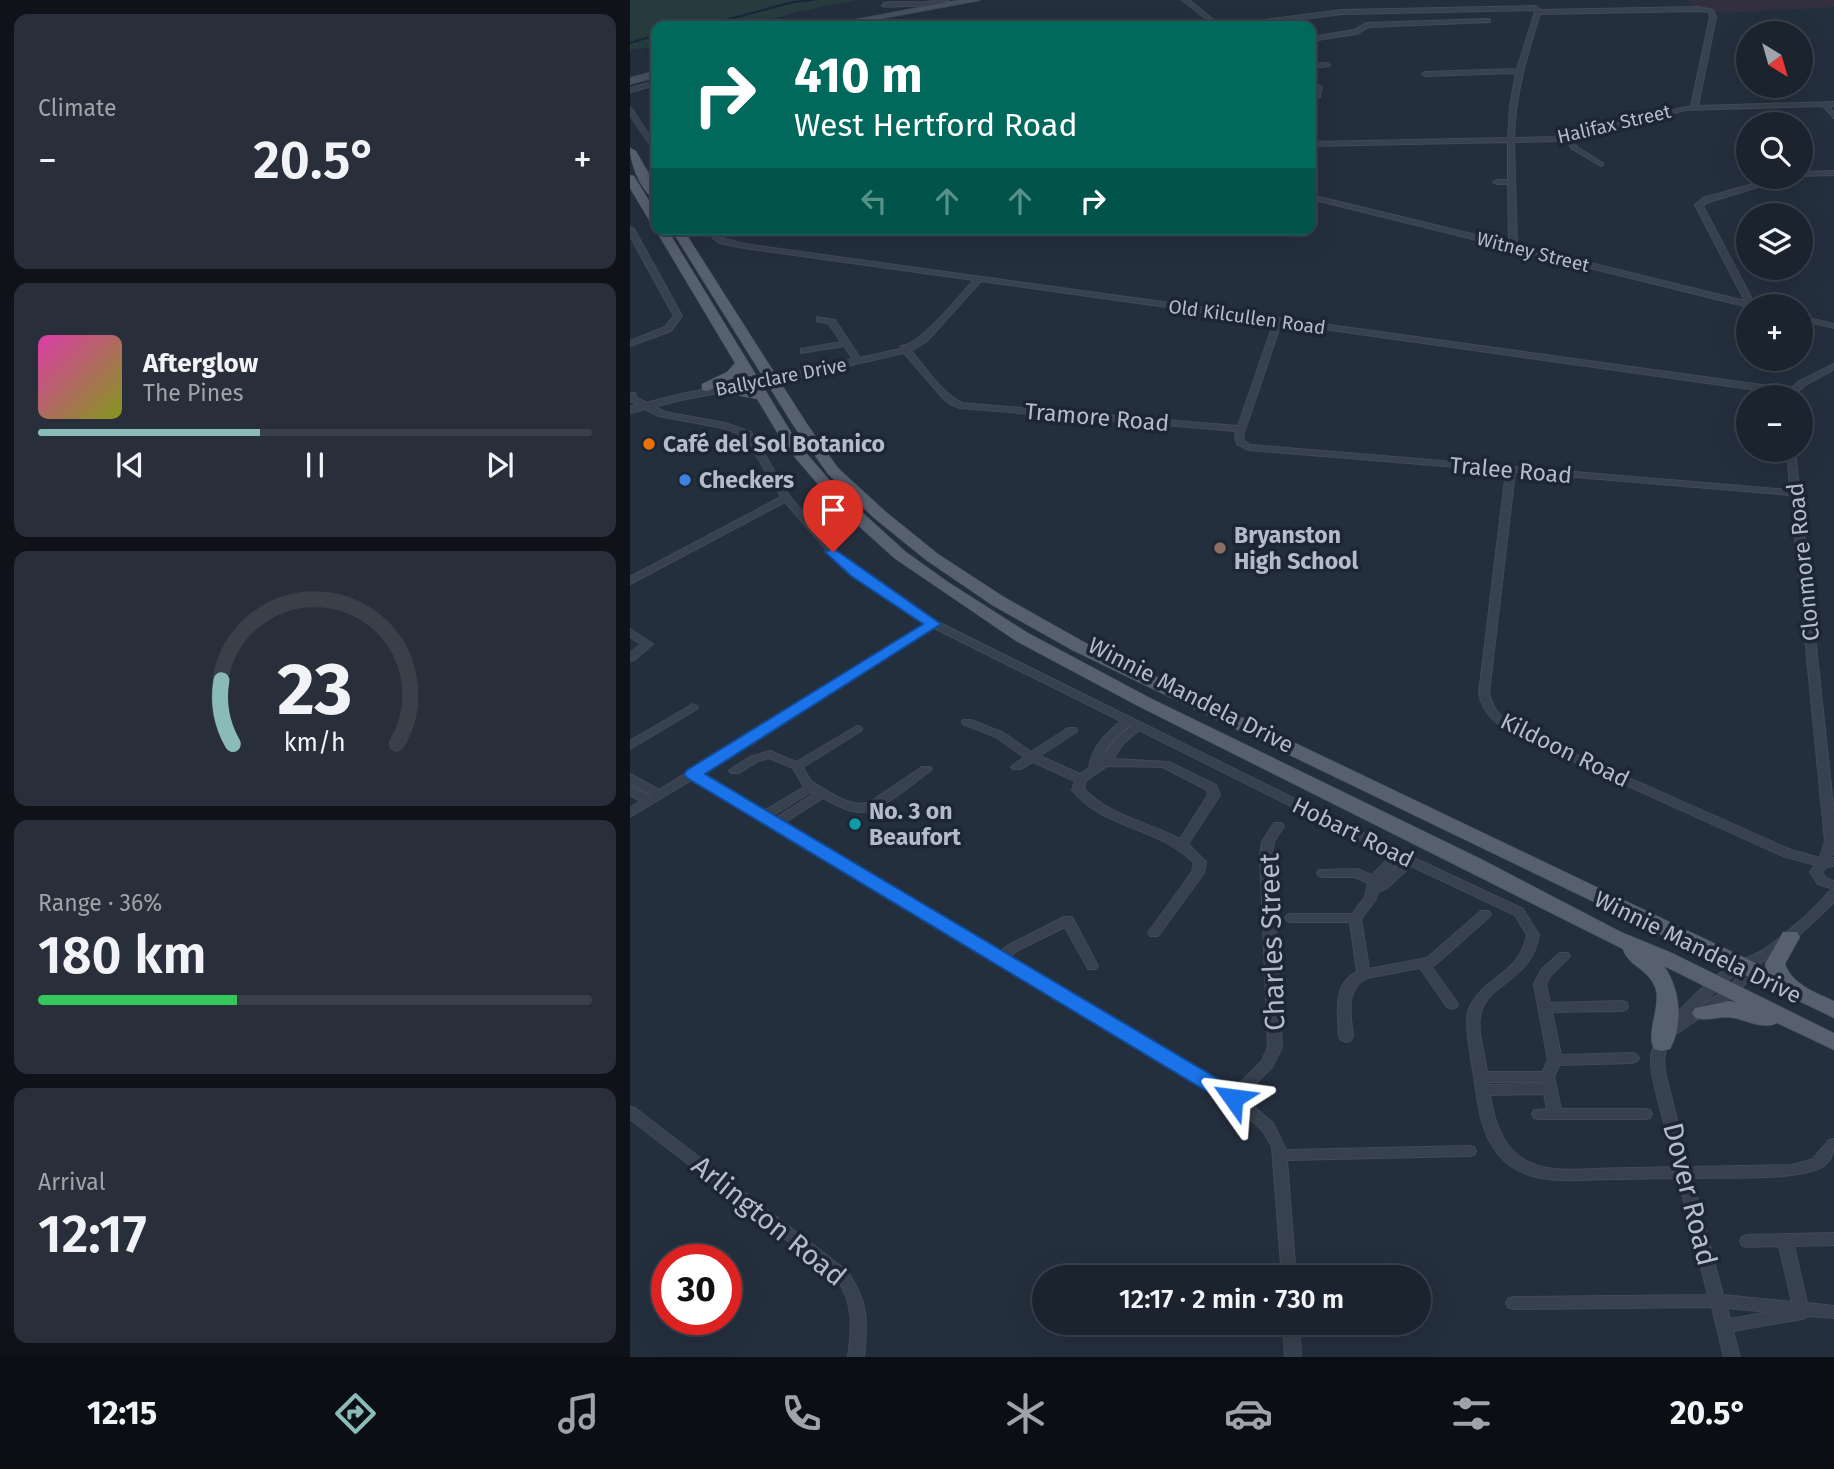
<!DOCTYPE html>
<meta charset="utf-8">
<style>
body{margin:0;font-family:"Fira Sans",sans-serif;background:#282f3a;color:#f1f3f6;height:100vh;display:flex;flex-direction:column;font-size:26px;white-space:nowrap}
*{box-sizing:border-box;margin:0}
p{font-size:23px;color:#a0a4aa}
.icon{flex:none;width:38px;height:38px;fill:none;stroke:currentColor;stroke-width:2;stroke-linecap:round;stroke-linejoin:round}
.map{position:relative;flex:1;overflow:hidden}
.sheet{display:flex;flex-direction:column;gap:14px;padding:14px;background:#0f1319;width:630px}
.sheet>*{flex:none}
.banner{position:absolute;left:21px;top:21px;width:665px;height:214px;border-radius:14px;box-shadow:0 7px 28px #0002,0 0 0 2px #39404a;background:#00695c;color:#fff;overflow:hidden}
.needle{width:46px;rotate:143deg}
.buttons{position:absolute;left:1106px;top:21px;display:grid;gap:14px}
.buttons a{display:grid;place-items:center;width:77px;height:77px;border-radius:50%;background:#1b232e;box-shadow:0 7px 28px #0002,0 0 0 2px #39404a;font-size:35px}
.speed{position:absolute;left:21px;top:1244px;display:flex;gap:14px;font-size:35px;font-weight:700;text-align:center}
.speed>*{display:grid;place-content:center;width:91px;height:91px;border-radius:50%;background:#1b232e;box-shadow:0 7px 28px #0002,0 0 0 2px #39404a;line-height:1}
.speed .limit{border:10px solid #d22;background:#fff;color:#111}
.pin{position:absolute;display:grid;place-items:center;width:60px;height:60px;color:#fff;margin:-72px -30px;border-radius:50% 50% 50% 0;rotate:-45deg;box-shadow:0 0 7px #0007}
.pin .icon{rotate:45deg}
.me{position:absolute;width:77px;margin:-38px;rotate:301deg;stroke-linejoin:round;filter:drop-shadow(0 0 5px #0008)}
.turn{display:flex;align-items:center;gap:24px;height:147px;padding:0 28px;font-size:32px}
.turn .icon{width:91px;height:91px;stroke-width:2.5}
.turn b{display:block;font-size:49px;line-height:60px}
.lanes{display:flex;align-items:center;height:66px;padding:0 28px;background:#0003;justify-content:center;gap:35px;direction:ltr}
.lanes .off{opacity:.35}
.big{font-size:52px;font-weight:600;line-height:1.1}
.sheet .card{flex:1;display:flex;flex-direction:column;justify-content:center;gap:10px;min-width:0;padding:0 24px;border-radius:14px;background:#282f3a}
.sheet .dial{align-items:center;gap:0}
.dial svg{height:182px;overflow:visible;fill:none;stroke:#39404a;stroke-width:7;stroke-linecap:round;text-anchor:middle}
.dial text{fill:#f1f3f6;stroke:none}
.song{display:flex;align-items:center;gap:21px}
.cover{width:84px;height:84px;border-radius:10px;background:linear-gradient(135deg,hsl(320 70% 55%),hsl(70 70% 35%))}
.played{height:7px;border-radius:4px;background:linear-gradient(90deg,#8bbbb9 40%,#39404a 40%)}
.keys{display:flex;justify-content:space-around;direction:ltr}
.heat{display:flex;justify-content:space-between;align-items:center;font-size:38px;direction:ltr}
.charge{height:10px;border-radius:5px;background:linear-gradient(90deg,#34c759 36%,#39404a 0)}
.trip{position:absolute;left:402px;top:1265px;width:399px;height:70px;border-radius:35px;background:#1b232e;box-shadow:0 7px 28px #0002,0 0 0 2px #39404a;font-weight:600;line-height:70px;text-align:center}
.dock{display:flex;height:112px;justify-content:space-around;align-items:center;background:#0b0e12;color:#a0a4aa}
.dock .icon{width:49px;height:49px}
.dock .on{color:#8bbbb9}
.dock b{font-size:32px;color:#f1f3f6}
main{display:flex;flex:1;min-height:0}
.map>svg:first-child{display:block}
.medical{fill:#32303f}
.green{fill:#263c3f}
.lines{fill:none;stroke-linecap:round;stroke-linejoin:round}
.stream{stroke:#17263c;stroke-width:2}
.minor-casing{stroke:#414a57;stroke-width:2}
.tertiary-casing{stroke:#414a57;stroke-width:2}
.secondary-casing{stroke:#414a57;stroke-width:2}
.primary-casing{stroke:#414a57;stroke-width:1}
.minor{fill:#38414e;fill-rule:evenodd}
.tertiary{fill:#38414e;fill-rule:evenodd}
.secondary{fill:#465061;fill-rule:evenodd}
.primary{fill:#56606e;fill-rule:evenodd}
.route{fill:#1a73e8;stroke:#114b97;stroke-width:2}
.food-dot{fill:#e8710a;stroke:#1d2633;stroke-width:2.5}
.shop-dot{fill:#3f7fe0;stroke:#1d2633;stroke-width:2.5}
.education-dot{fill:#8d6e63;stroke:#1d2633;stroke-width:2.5}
.culture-dot{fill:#0f9aa8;stroke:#1d2633;stroke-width:2.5}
.labels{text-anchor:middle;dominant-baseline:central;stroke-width:7;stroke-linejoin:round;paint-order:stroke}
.far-street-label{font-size:19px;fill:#b4bcc9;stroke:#1d2633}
.street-label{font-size:23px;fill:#b4bcc9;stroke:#1d2633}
.poi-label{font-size:23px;font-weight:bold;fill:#b4bcc9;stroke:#1d2633;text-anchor:start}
.near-street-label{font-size:28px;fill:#b4bcc9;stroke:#1d2633}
</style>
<main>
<section class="sheet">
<div class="card"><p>Climate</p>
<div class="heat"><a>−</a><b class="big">20.5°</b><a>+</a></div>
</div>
<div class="card">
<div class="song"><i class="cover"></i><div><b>Afterglow</b><p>The Pines</p></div></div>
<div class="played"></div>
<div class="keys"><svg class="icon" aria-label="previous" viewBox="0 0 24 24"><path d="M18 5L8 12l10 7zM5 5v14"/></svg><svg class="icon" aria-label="pause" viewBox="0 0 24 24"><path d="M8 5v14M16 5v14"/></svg><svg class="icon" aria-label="next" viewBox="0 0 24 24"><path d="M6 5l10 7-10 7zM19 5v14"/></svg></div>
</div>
<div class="card dial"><svg viewBox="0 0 100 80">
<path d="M14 69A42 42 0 1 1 86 69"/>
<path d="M14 69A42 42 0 0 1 9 41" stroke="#8bbbb9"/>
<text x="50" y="56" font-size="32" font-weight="700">23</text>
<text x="50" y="72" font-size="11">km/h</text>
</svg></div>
<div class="card"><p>Range · 36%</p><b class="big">180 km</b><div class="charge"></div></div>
<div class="card"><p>Arrival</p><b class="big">12:17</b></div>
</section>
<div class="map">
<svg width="1204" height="1357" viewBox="0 0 1204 1357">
<rect width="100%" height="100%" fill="#242f3e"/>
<!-- medical -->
<path class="medical" d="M 1059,0 L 1204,0 L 1204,7 L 1093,13 L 1064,6 Z"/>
<!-- green -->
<path class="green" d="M 0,0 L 226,0 L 166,12 L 118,26 L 26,26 L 26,47 L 0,50 Z"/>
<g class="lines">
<!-- stream -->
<g class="stream">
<path d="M 74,26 L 163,2 L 184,0"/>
<path d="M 0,43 L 26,35"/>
</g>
<defs>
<g id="minor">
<path d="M 309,0 L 319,0 C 304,7 290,6 274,6 C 267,6 259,8 252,6 L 254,3 C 272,0 291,5 309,0 Z"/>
<path d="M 552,0 L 559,0 L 591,26 L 585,26 Z"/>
<path d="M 906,6 L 910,10 L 1068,7 L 1083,10 L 1086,17 L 1068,106 L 1204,102 L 1204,106 L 1199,106 L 1204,112 L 1204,118 L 1193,106 L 1056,110 L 941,138 L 947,147 L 973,163 L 973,165 L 971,166 L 942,149 L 935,139 L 928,141 L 881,142 L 884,144 L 887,245 L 1115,301 L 1065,205 L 1073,198 L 1148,177 L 1158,177 L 1157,178 L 1079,202 L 1073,206 L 1124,303 L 1129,306 L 1118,307 L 681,199 L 681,195 L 879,243 L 878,184 L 867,184 L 863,182 L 867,180 L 878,180 L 878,144 L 881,142 L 681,146 L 681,142 L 878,138 L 880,107 L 886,73 L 795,76 L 792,74 L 795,72 L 887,69 L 905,12 L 904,10 L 712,14 L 616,26 L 601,26 L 604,24 L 712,10 ZM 1068,11 L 1079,12 L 1080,17 L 1061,106 L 928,137 L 884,138 C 885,95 897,54 910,14 Z"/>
<path d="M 858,19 L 860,20 L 860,22 L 739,27 L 726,34 L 681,41 L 681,37 L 724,30 L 737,23 Z"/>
<path d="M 558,20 L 560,21 L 560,23 L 535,26 L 517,26 L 520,24 Z"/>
<path d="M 697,63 L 700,65 L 699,66 L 681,68 L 681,64 Z"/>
<path d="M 26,81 L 26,85 L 0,92 L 0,88 Z"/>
<path d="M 681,82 L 692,87 L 690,97 L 681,102 L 681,97 L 685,95 L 686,88 L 681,86 Z"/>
<path d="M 0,108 L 2,109 L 26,145 L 26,152 L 24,151 L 0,115 Z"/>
<path d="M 1204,171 L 1204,175 L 1171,176 L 1171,172 Z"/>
<path d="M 0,227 L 4,229 L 52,316 L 41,331 L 0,346 L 0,341 L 35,327 L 44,316 L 0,236 Z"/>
<path d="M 73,229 L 82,229 L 95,239 L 114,244 L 1161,389 L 1168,382 L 1204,364 L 1204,369 L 1174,386 L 1163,397 L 1154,397 L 1156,394 L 651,323 L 613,436 L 614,441 L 621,445 L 1160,490 L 1157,450 L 1165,450 L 1204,814 L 1204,850 L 1201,858 L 1204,858 L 1204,866 L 1196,867 L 1192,872 L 1196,878 L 1204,881 L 1204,889 L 1188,884 L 1180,872 L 1185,865 L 1153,856 L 885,735 C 867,725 853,714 849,693 L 876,471 L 619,450 L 607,444 L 605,436 L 606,431 L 330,408 L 320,404 L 313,398 L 274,353 L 142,383 L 139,382 L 139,378 L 223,359 L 214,346 L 171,353 L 171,349 L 211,342 L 199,324 L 187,321 L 187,317 L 205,320 L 230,358 L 270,349 L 271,346 C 290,346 329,296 344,280 L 114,248 L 89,243 ZM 351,281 L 644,322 L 608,426 L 332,403 C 310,392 296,368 281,351 L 297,341 ZM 885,472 L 1161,495 L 1195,841 L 1190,858 L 1161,850 L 893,731 C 876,722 863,713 859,693 Z"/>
<path d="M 1171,316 L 1204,324 L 1204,328 L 1171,320 Z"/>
<path d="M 0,393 L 5,393 L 7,398 L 35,412 L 95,423 L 121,432 L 160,497 L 206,550 L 242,580 L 308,622 L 784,858 L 893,909 L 909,935 C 901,981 860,981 851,1012 C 846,1030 855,1054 857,1072 L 913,1072 L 918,1060 L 904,984 L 912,969 L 930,953 L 938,953 L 940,956 L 921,975 L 916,984 L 920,1003 L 992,1001 L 997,1003 L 998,1006 L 997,1009 L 992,1011 L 922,1012 L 931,1055 L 1002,1053 L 1007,1055 L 1009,1058 L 1007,1061 L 1002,1063 L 929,1065 L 924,1077 L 931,1109 L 1015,1109 L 1020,1110 L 1022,1114 L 1020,1118 L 1015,1119 L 909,1119 L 904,1118 L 902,1114 L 904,1110 L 917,1109 L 914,1094 L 860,1095 C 866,1135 881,1165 925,1169 C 938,1171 951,1169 964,1169 C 991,1168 1018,1168 1046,1167 C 1040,1145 1034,1122 1028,1100 C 1025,1086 1020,1072 1021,1058 C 1022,1032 1077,981 1099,967 C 1111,958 1124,957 1136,948 C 1160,931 1181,913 1200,891 L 1204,890 L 1204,902 L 1200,906 L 1165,939 L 1130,964 L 1131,966 L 1129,969 L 1106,994 L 1044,1035 L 1036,1048 L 1034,1060 L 1036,1076 L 1059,1167 L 1162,1165 L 1183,1159 L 1199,1140 L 1204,1139 C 1204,1150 1203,1160 1192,1167 C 1170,1181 1091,1177 1062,1178 L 1093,1295 L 1162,1302 L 1149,1246 L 1117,1247 L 1112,1245 L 1110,1241 L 1112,1237 L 1117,1235 L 1204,1233 L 1204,1245 L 1164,1246 L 1177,1303 L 1204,1306 L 1204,1318 L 1178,1316 L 1172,1319 L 1103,1331 L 1110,1357 L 1094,1357 L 1082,1307 L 883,1309 L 878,1307 L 876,1303 L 878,1299 L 883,1297 L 1078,1295 L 1048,1178 C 1025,1178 1002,1179 979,1179 C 942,1180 894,1187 868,1154 C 852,1134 848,1107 845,1083 C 843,1066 833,1023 839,1009 C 854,975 889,976 897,935 L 885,915 L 781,866 L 757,888 L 748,892 L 745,901 L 731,919 L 739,969 L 797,958 L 851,911 L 859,911 L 861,914 L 859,917 L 805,965 L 801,966 L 828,1004 L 827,1007 L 822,1009 L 817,1007 L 790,968 L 737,978 C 714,989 721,1016 723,1037 L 721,1040 L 716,1042 L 711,1040 L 709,1037 C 708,1014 702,984 727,972 L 720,922 L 661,922 L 657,921 L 655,918 L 657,915 L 661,914 L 722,914 L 735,897 L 738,883 L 725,877 L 693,877 L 689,876 L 687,873 L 689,870 L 727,869 L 742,875 L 761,856 L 509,730 L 493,744 L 483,759 L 539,762 L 586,785 L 590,795 L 558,844 L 576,862 L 574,873 L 528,936 L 520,936 L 518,933 L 520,930 L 562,872 L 564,863 C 530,827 473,829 442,790 L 445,781 L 403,762 L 391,769 L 383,769 L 381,767 L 394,757 L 366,737 L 333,724 L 332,722 L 333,720 L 341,720 L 374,733 L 401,752 L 438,728 L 446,728 L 447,730 L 446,732 L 410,756 L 450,774 L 459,768 C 462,747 476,734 491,721 L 304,628 L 71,774 L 134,811 L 174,787 L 163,768 L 139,758 L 128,761 L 109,773 L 101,773 L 99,771 L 101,769 L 120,757 L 140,751 L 166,762 L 227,726 L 231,727 L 232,729 L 231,731 L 173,767 L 180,780 L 185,784 C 202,793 221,809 240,802 L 292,767 L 300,767 L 302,769 L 300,771 C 283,783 249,814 229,812 C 216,811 205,804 193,798 L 154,823 L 370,952 L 377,946 L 434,917 L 442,917 L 468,966 L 466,969 L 458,969 L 435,927 L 385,952 L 380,958 L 602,1091 L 632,1061 L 638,1047 L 630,854 L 632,842 L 644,823 L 652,823 L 654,826 L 644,842 L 642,854 L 652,1047 L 642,1067 L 612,1097 L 643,1123 L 656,1150 L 839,1146 L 844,1147 L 846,1151 L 844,1155 L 839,1156 L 657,1160 L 666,1278 L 652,1278 L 642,1147 L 633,1131 L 607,1107 L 63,779 L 0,817 L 0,808 L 11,801 L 0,795 L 0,786 L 19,796 L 21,795 L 0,783 L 0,774 L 29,790 L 297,624 L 236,584 L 200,554 L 155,502 L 0,584 L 0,577 L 151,497 L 115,436 L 93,428 L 29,416 L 0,401 ZM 499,725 L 501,726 L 485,740 L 472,758 L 480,743 ZM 477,766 L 533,767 L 577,790 L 578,795 L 550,839 C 518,822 479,816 454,789 L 456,781 ZM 181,792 L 185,793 L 146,818 L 142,816 ZM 770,861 L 772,862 L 753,878 ZM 1116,968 L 1098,988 L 1069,1007 L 1095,982 ZM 859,1082 L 911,1082 L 912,1084 L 859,1085 ZM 1097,1308 L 1139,1312 L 1100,1319 Z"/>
<path d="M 0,629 L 23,644 L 4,660 L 0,661 L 0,653 L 11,644 L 0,637 Z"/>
<path d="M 63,704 L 68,707 L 67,709 L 0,749 L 0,741 Z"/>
<path d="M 0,1107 L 5,1108 L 217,1271 C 238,1300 238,1323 234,1357 L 218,1357 C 222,1329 224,1303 207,1279 L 0,1119 Z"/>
<path d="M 653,1323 L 669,1323 L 671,1357 L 655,1357 Z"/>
</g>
<path id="tertiary" d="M 142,377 L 146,378 L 146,382 L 51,400 L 0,413 L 0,407 L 51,394 Z"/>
<g id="secondary">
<path d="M 331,0 L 350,0 L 210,26 L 192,26 Z"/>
<path d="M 26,71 L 26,77 L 0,84 L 0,78 Z"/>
</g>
<g id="primary">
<path d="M 0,148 L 6,151 L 26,186 L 26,200 C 11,193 0,163 0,148 Z"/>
<path d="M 0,175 L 4,176 L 26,212 L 26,226 L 22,225 L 0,188 Z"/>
<path d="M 26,227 L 26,229 L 37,229 L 167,442 L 207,489 L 244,523 L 276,552 L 318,582 L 398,633 L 520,698 L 851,859 L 991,932 L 1042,953 L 1204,1033 L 1204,1050 L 1147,1023 C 1134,1030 1118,1021 1104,1018 C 1091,1015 1079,1022 1065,1018 L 1062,1013 L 1065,1008 L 1100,1001 L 1108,1003 L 1034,966 C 1050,988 1054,1024 1040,1049 L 1032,1051 L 1024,1049 C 1015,1032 1032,1006 1025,987 C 1019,970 996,964 993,949 L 508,706 L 386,641 L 264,558 L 232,529 L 197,495 L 156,447 L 127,399 L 90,392 L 90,386 L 77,391 L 72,390 L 72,384 L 97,372 L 105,363 L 25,229 ZM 111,373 L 121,390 L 91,386 Z"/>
<path d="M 41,229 L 53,229 L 177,424 L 208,468 L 256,512 L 308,554 L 374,597 L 454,642 L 1136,968 L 1135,964 L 1153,932 L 1167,932 L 1170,937 L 1155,964 C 1163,985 1185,992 1204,1001 L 1204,1018 L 442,650 L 362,605 L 296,560 L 244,518 L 198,474 L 163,425 Z"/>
</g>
</defs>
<!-- minor casing -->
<use href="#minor" class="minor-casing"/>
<!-- tertiary casing -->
<use href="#tertiary" class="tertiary-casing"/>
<!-- secondary casing -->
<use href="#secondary" class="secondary-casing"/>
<!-- primary casing -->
<use href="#primary" class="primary-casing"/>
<!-- minor -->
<use href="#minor" class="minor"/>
<!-- tertiary -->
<use href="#tertiary" class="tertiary"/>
<!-- secondary -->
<use href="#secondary" class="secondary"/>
<!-- primary -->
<use href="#primary" class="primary"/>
</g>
<!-- route -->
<path class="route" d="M 203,548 L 311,624 L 75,774 L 610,1092 L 613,1098 L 610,1103 L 603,1105 L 596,1103 L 57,778 L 54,774 L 57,770 L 293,624 L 221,576 L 195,552 Z"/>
<!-- markers -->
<circle class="food-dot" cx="19" cy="444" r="7"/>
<circle class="shop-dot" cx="55" cy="480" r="7"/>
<circle class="education-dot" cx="590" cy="548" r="7"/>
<circle class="culture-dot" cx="225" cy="824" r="7"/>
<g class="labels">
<!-- far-street labels -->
<g class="far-street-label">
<text transform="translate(984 124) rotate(-13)">Halifax Street</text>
<text transform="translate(903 252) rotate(14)">Witney Street</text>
<text transform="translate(617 317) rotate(8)">Old Kilcullen Road</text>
<text transform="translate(151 377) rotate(-11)">Ballyclare Drive</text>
</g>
<!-- street labels -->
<g class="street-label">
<text transform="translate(467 417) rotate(5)">Tramore Road</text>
<text transform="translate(881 470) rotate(5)">Tralee Road</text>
<text transform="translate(1173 562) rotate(-96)">Clonmore Road</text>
<text transform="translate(561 695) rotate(27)">Winnie Mandela Drive</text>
<text transform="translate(935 750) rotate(26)">Kildoon Road</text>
<text transform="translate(723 832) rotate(26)">Hobart Road</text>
<text transform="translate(1068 947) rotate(26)">Winnie Mandela Drive</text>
</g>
<!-- poi labels -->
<g class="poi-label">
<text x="33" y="444">Café del Sol Botanico</text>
<text x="69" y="480">Checkers</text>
<text x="604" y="535">Bryanston<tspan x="604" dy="26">High School</tspan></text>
<text x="239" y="811">No. 3 on<tspan x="239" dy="26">Beaufort</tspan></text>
</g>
<!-- near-street labels -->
<g class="near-street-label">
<text transform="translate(642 942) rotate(-92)">Charles Street</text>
<text transform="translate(1060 1194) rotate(76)">Dover Road</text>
<text transform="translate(139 1221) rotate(39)">Arlington Road</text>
</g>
</g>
</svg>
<div class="buttons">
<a><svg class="needle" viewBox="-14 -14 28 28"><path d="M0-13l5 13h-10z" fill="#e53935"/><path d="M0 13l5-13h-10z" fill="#a0a4aa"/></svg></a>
<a><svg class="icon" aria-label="search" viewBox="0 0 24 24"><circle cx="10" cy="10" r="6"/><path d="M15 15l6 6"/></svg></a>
<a><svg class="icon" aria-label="layers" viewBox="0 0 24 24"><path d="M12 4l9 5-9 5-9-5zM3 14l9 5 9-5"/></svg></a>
<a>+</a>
<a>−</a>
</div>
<div class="speed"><div class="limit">30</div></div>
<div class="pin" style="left:203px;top:552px;background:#d93025"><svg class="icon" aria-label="arrive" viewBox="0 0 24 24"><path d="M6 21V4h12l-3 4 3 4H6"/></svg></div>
<svg class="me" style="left:603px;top:1098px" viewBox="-20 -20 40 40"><path d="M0-17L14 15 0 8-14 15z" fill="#1a73e8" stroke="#fff" stroke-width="4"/></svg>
<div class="trip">12:17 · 2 min · 730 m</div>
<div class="banner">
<div class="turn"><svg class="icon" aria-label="right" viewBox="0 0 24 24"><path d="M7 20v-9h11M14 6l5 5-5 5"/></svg><div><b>410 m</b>West Hertford Road</div></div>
<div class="lanes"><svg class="icon off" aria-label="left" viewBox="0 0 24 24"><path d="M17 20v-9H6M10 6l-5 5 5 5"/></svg><svg class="icon off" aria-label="ahead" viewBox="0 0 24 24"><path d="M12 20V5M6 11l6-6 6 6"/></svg><svg class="icon off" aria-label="ahead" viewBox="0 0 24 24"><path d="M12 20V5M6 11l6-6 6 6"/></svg><svg class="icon" aria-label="right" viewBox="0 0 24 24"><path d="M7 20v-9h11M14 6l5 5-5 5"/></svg></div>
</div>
</div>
</main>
<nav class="dock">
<b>12:15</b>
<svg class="icon on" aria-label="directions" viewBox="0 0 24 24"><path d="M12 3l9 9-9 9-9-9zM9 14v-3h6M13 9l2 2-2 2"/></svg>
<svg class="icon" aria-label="music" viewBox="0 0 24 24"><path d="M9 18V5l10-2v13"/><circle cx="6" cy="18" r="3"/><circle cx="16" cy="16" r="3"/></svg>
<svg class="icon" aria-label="phone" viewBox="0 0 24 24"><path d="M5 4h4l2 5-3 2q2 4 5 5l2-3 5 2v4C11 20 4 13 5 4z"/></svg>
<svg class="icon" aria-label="climate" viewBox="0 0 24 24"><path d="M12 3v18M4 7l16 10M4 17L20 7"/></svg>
<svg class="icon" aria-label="car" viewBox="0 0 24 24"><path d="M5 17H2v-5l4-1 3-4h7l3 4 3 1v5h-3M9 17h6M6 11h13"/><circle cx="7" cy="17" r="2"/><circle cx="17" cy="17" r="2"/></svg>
<svg class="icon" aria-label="filters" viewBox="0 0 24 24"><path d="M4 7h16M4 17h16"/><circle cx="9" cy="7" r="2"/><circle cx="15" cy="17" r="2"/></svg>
<b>20.5°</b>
</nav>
